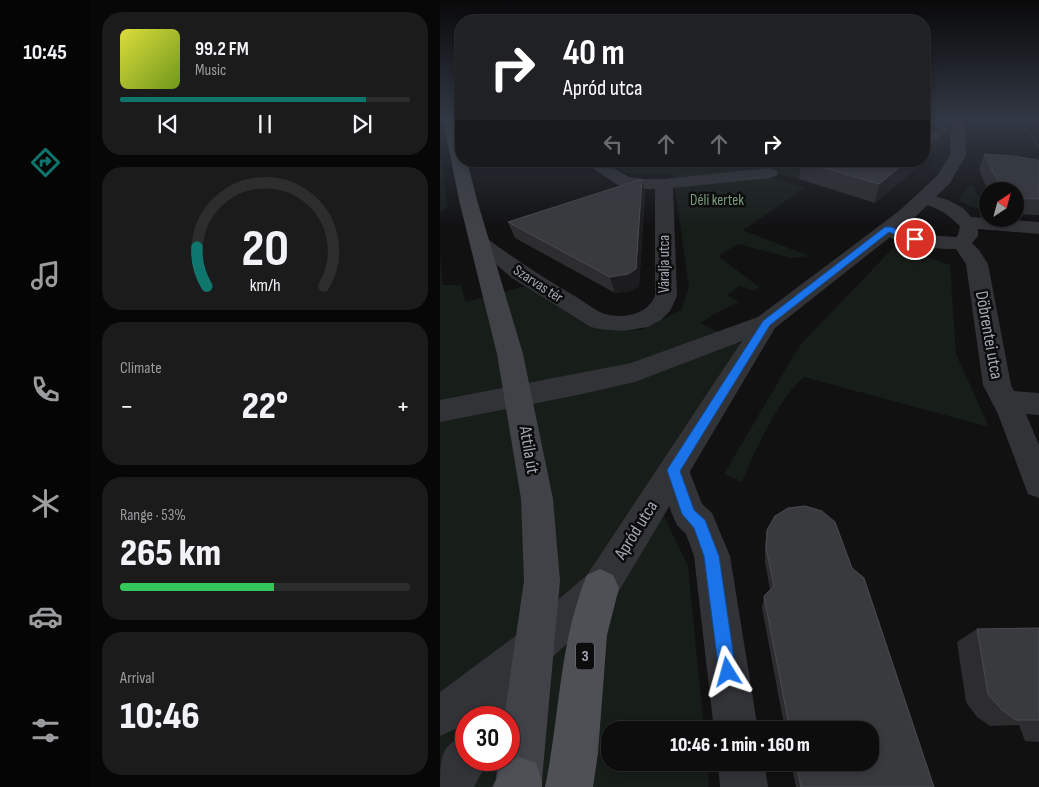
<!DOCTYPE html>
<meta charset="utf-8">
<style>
body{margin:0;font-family:"Sofia Sans Condensed",sans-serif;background:#1b1b1c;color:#f1f3f6;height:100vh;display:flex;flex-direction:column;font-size:19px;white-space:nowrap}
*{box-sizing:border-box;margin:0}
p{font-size:16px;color:#9a9c9e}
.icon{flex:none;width:28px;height:28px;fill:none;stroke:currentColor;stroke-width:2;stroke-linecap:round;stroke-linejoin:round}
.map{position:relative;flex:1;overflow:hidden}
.panel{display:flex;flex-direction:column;gap:12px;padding:12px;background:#070708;width:350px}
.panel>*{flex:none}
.banner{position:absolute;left:15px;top:15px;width:475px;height:152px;border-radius:20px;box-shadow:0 2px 8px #0003,0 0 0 1px #2d2d2e;background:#202124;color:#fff;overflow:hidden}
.needle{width:32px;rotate:36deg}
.buttons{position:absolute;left:539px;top:182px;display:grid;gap:10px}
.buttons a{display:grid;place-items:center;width:45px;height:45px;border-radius:50%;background:#0d0d0e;box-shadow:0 2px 8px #0003,0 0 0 1px #2d2d2e;font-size:25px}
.speed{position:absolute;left:15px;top:706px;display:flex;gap:10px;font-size:25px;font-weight:700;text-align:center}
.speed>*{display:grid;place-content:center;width:65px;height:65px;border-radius:50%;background:#0d0d0e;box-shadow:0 2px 8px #0003,0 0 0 1px #2d2d2e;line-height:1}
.speed .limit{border:8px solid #d22;background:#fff;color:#111}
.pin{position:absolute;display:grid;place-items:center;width:42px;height:42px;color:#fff;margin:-21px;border:2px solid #fff;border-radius:50%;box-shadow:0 1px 5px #0007}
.me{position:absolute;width:55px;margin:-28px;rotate:352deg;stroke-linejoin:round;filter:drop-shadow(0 0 4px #0008)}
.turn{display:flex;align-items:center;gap:18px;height:105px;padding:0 25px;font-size:22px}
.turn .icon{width:65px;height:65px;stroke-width:2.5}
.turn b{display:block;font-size:35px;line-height:42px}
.lanes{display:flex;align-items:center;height:48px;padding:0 25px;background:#0003;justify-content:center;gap:25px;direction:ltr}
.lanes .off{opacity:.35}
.big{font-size:38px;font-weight:800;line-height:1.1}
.panel .card{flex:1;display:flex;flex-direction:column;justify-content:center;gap:8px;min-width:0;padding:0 18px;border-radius:20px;background:#1b1b1c}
.panel .dial{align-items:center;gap:0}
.dial svg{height:130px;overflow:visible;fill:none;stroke:#2d2d2e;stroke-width:7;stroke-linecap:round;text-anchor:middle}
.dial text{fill:#f1f3f6;stroke:none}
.song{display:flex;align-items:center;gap:15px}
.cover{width:60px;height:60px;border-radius:8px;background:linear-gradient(135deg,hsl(60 70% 55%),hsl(80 70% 35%))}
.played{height:5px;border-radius:2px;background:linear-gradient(90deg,#0f766e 85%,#2d2d2e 85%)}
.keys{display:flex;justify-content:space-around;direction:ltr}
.heat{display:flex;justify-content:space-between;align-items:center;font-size:28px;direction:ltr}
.charge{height:8px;border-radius:4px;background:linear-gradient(90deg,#34c759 53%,#2d2d2e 0)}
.trip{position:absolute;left:161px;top:721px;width:278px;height:50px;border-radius:20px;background:#0d0d0e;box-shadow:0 2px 8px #0003,0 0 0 1px #2d2d2e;font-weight:800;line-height:50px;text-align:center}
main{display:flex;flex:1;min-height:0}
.tabs{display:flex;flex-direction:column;width:90px;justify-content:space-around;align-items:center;background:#050506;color:#9a9c9e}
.tabs .icon{width:35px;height:35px}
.tabs .on{color:#0f766e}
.tabs b{font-size:22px;color:#f1f3f6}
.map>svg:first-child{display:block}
.green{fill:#171d18;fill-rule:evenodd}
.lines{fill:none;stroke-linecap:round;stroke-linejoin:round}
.minor{fill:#323337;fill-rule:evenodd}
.tertiary{fill:#323337;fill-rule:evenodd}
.secondary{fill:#404247;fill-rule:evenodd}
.primary{fill:#4e5056;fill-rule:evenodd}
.tram{stroke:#45474c;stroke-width:1}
.wall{fill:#2d2d30}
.shaded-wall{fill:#1c1c1e}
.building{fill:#393a3e;stroke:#4a4b50}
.route{fill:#1a73e8;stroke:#114b97}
.labels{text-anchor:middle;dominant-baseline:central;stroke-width:5;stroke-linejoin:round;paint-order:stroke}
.far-park-label{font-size:15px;fill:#7a9d7d;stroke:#0c0c0d}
.far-street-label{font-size:15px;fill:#a2a7b3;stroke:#0c0c0d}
.shield{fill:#0c0c0d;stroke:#757881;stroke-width:1}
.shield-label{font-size:16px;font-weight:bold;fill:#a2a7b3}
.street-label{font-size:18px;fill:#a2a7b3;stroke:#0c0c0d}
</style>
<main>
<nav class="tabs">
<b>10:45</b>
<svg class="icon on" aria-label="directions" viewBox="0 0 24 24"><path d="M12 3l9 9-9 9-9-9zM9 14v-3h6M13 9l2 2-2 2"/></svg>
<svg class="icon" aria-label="music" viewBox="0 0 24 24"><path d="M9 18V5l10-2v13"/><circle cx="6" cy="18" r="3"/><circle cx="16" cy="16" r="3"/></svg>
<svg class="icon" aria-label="phone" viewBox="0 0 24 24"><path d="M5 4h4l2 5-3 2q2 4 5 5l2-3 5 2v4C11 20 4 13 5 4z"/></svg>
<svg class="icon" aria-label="climate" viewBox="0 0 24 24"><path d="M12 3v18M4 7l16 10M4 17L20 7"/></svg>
<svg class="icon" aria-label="car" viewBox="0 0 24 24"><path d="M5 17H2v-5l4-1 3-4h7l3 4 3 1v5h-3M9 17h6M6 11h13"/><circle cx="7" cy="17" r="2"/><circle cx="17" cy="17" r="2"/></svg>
<svg class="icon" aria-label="filters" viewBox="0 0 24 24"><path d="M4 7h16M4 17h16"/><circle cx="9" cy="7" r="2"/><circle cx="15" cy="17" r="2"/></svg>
</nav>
<section class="panel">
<div class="card">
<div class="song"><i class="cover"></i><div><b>99.2 FM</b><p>Music</p></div></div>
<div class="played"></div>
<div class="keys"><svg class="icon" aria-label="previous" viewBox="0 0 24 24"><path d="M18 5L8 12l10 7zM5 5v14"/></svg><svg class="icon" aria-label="pause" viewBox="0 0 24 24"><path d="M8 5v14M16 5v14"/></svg><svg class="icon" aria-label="next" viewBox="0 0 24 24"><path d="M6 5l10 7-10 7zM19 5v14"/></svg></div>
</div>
<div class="card dial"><svg viewBox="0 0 100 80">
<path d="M14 69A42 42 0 1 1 86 69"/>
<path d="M14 69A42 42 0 0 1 8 45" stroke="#0f766e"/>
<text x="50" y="56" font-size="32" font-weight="700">20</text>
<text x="50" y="72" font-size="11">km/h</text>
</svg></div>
<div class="card"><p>Climate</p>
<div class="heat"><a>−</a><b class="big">22°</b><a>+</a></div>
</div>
<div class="card"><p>Range · 53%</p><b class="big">265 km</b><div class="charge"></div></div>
<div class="card"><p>Arrival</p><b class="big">10:46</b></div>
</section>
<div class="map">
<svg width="599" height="787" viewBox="0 0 599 787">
<rect width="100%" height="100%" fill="#111112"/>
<!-- green -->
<g class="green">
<path d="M 0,153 L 8,207 L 0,213 Z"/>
<path d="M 167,161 L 329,161 L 322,167 L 328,177 L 365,188 L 303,230 L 369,256 L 351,258 L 298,244 L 278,256 L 319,287 L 314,291 L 299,286 L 287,295 L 299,302 L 276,313 L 261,323 L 305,346 L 211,489 L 248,566 L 264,730 L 170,730 L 170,762 L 267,763 L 269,787 L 0,787 L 0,256 L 3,285 L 21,285 L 25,302 L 85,286 L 166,327 L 201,330 L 241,310 L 249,288 L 233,173 L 186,173 ZM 26,718 L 69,718 L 69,760 L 26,760 Z"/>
<path d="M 339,161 L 381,161 L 359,179 L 333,172 L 331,167 Z"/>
<path d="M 529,186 L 534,186 L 542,204 L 541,207 C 534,210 527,204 521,201 L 520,197 Z"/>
<path d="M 455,246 L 510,265 L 516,354 L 549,427 L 364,377 C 339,398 315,450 302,482 L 284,474 L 360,345 Z"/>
</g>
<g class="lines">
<!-- minor -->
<g class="minor">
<path d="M 142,161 L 162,161 L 189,177 L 201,179 L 224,179 L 330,168 L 336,170 L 338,173 L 336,176 L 330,178 L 233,188 L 237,296 L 230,311 L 221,320 L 208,327 L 182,331 L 159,329 L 151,327 L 72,278 L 31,243 L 34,239 L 41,237 L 48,239 C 77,261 107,280 138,298 C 146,303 156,311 165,314 C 183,319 207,315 215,296 L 215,189 L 201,189 L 178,185 Z"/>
<path d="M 484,193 L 508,200 L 523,208 L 531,217 L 599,222 L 599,234 L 538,229 L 538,236 L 532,243 L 539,250 L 548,264 L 571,385 L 574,391 L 599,393 L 599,415 L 586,414 L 599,445 L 599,498 L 588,494 L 558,414 L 543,385 L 526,264 L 516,249 C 498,250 449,244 438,229 L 441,225 L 448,223 L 483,235 L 516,237 L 518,235 L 520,226 C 512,219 506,213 497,209 C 490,205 480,205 475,198 L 478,194 Z"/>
<path d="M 234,456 L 245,460 L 262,504 L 272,513 L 290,556 L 318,730 L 274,730 L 254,556 L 246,534 L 237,525 L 232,514 L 218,470 L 223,460 Z"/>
<path d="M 278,762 L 324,762 L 328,787 L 280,787 Z"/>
</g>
<!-- tertiary -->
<g class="tertiary">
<path d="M 511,119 L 525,119 L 526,155 L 510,183 L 473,219 L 335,328 L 173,601 L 106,663 L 100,675 L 69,730 L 69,718 L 26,718 L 26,724 L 0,736 L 0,692 L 82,631 L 147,575 L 302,341 L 195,382 L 133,396 L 0,422 L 0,400 L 191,363 L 318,317 L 459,211 L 497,176 L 510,155 Z"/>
<path d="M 26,734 L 26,760 L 48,760 L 34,787 L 0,787 C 0,757 0,747 26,734 Z"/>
</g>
<!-- secondary -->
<path class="secondary" d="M 3,119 L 17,119 L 21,137 L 21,161 L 27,161 L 37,200 L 83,354 L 113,499 L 120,581 L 102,780 L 100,787 L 52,787 L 56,779 L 58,760 L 69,760 L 69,718 L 64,718 L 84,581 L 81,499 L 57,354 L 19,200 Z"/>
<!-- primary -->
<g class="primary">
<path d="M 160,569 L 173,575 L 179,588 L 167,635 L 158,753 L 153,787 L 105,787 C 120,716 119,642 147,575 Z"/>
<path d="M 79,757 L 96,763 L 102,780 L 102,787 L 54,787 L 62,763 Z"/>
</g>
<!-- tram -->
<path class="tram" d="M 580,119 L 599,147"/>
</g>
<!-- wall -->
<g class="wall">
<path d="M 488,119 L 510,119 L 505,134 Z"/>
<path d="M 495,152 L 435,203 L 359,179 L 361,161 Z"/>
<path d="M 544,154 L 599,162 L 599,215 L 575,214 L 575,191 L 548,191 L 539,169 Z"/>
<path d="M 202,179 L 205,194 L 199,286 L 191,291 L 175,293 L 75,238 L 68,222 Z"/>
<path d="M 327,530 L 412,568 L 494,787 L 356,787 L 351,762 L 430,762 L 430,730 L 345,730 L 322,608 L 324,596 L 330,590 L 325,562 L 325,546 Z"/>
<path d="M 599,628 L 599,742 L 585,741 L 579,725 L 550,726 L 537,717 L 526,702 L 517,642 L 537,629 Z"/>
</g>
<!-- shaded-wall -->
<g class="shaded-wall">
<path d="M 501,134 L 495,152 L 435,203 L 439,184 L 467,161 L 484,161 L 484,148 Z"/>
<path d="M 202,179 L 205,194 L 199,286 L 191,291 L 175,293 L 170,277 Z"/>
</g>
<!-- building -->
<g class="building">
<path d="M 484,130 L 501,134 L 484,148 Z"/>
<path d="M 544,154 L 573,156 L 598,160 L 599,162 L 599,199 L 579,198 L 575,191 L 562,190 Z"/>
<path d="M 361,161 L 467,161 L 439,184 Z"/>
<path d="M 202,179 L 196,269 L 188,274 L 170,277 L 68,222 Z"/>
<path d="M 365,506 L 382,511 L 395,522 L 412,568 L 424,578 L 494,787 L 361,787 L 356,762 L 430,762 L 430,730 L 350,730 L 324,596 L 334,586 L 326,548 L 327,530 L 335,516 L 348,508 Z"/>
<path d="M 599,628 L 599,720 L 576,720 L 562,710 L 548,694 L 537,629 Z"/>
</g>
<!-- sky -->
<linearGradient id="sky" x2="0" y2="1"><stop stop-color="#09090a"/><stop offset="0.52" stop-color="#323844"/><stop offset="1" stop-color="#323844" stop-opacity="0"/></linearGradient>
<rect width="599" height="229" fill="url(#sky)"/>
<!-- route -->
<path class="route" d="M 445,227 L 451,227 L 479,239 L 475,242 L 449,232 L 330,325 L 240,471 L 254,510 L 265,520 L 279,556 L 296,672 L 294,678 L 288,681 L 282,678 L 279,672 L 264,556 L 254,528 L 242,514 L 227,470 L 323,321 Z"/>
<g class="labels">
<!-- far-park labels -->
<g class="far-park-label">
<text x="277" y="200">Déli kertek</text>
</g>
<!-- far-street labels -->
<g class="far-street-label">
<text transform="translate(224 264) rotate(-90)">Váralja utca</text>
<text transform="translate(98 284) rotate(33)">Szarvas tér</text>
</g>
<!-- shield labels -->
<rect class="shield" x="136" y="642.5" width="18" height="27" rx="4"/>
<g class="shield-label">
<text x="145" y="656">3</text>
</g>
<!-- street labels -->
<g class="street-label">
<text transform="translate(549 335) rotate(80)">Döbrentei utca</text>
<text transform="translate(89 450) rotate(80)">Attila út</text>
<text transform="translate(196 530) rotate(-58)">Apród utca</text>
</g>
</g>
</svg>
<div class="buttons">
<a><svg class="needle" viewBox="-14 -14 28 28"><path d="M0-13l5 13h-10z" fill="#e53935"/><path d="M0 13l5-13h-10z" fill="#9a9c9e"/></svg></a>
</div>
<div class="speed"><div class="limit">30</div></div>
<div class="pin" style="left:475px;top:239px;background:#d93025"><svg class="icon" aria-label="arrive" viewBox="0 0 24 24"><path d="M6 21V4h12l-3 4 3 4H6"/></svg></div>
<svg class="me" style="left:288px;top:672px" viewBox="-20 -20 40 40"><path d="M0-17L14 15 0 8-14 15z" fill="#1a73e8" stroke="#fff" stroke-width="4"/></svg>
<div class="trip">10:46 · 1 min · 160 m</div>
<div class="banner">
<div class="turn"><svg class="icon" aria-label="right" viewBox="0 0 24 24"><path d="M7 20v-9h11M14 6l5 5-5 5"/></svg><div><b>40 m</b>Apród utca</div></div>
<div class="lanes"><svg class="icon off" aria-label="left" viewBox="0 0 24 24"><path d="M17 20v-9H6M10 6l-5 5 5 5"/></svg><svg class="icon off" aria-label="ahead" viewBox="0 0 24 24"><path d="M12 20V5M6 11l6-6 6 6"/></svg><svg class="icon off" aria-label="ahead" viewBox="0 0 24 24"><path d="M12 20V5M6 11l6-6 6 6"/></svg><svg class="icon" aria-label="right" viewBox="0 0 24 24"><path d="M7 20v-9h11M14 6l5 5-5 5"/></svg></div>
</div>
</div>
</main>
